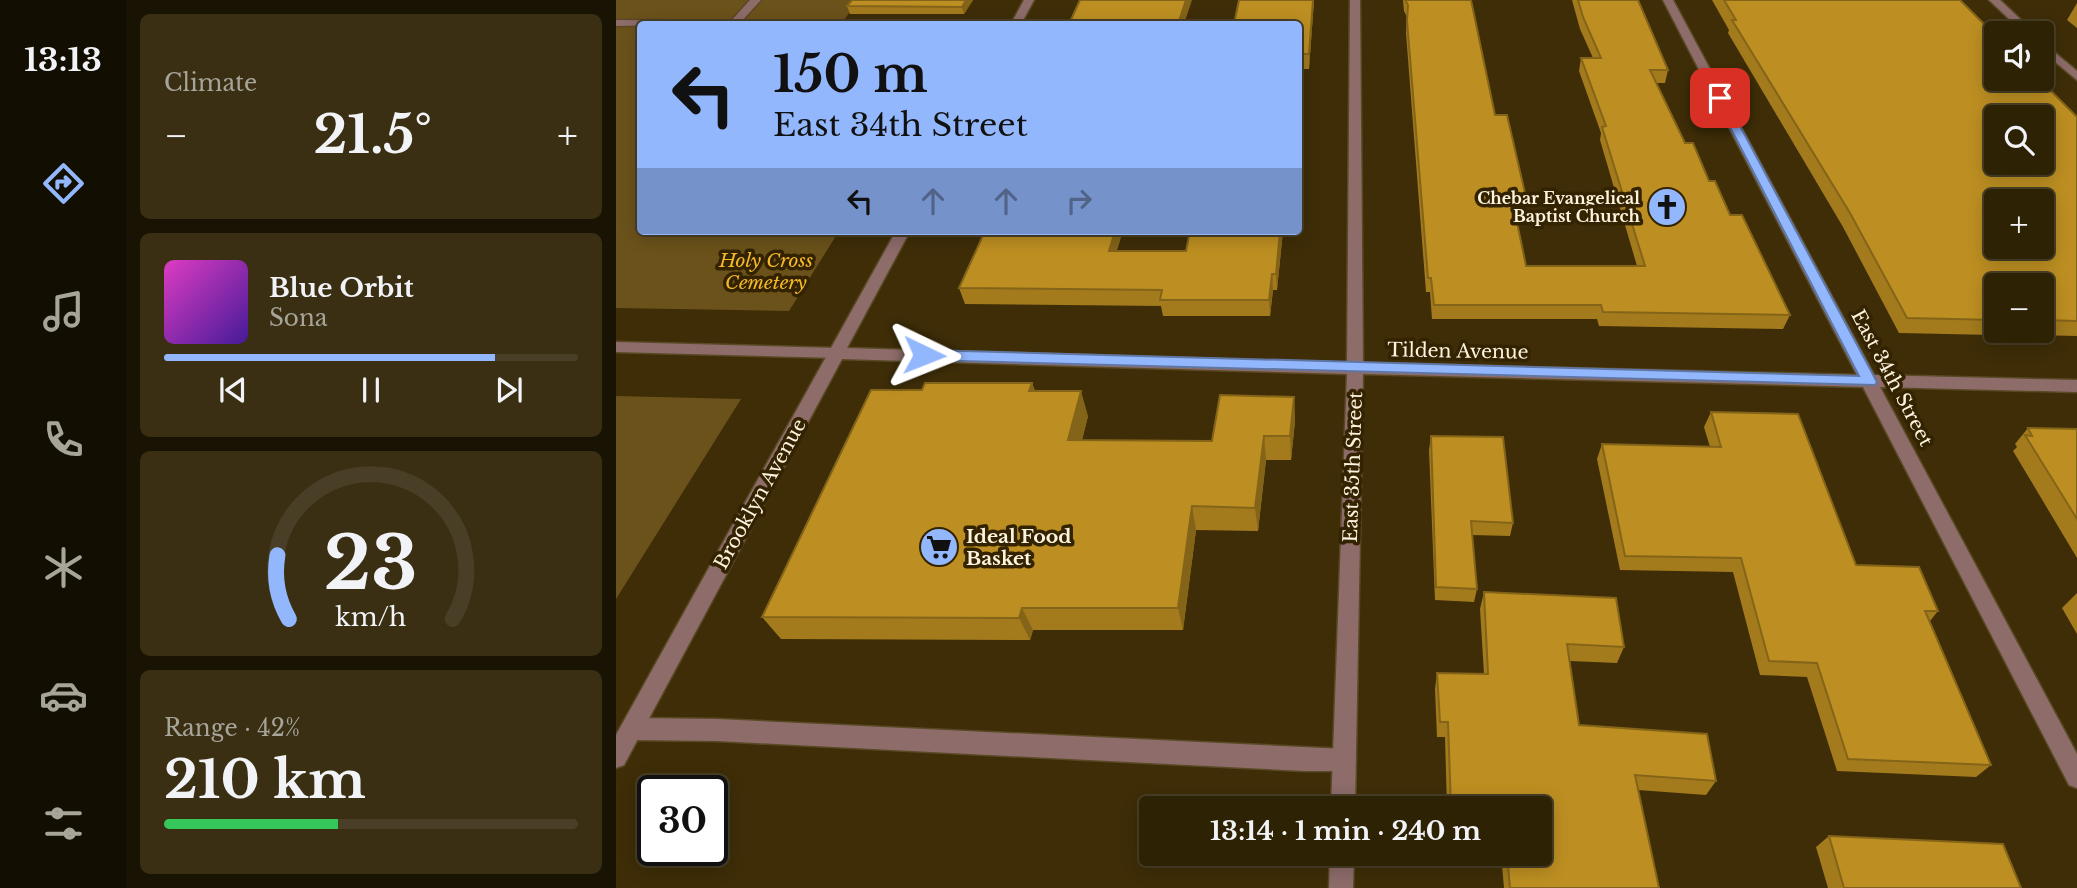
<!DOCTYPE html>
<meta charset="utf-8">
<style>
body{margin:0;font-family:"Libre Baskerville",serif;background:#3a2f13;color:#f1f3f6;height:100vh;display:flex;flex-direction:column;font-size:26px;white-space:nowrap}
*{box-sizing:border-box;margin:0}
p{font-size:23px;color:#a7a49a}
.icon{flex:none;width:38px;height:38px;fill:none;stroke:currentColor;stroke-width:2;stroke-linecap:round;stroke-linejoin:round}
.map{position:relative;flex:1;overflow:hidden}
.sheet{display:flex;flex-direction:column;gap:14px;padding:14px;background:#191303;width:490px}
.sheet>*{flex:none}
.top-card{position:absolute;left:21px;top:21px;width:665px;height:214px;border-radius:7px;box-shadow:0 4px 18px #0003,0 0 0 2px #493f27;background:#93b7fd;color:#111;overflow:hidden}
.buttons{position:absolute;left:1368px;top:21px;display:grid;gap:14px}
.buttons a{display:grid;place-items:center;width:70px;height:70px;border-radius:7px;background:#2e2205;box-shadow:0 4px 18px #0003,0 0 0 2px #493f27;font-size:35px}
.speed{position:absolute;left:21px;top:775px;display:flex;gap:14px;font-size:35px;font-weight:700;text-align:center}
.speed>*{display:grid;place-content:center;width:91px;height:91px;border-radius:50%;background:#2e2205;box-shadow:0 4px 18px #0003,0 0 0 2px #493f27;line-height:1}
.speed .limit{border:4px solid #111;border-radius:10px;background:#fff;color:#111}
.pin{position:absolute;display:grid;place-items:center;width:60px;height:60px;color:#fff;margin:-30px;border-radius:14px;box-shadow:0 4px 10px #0006}
.me{position:absolute;width:77px;margin:-38px;rotate:92deg;stroke-linejoin:round;filter:drop-shadow(0 0 5px #0008)}
.turn{display:flex;align-items:center;gap:24px;height:147px;padding:0 21px;font-size:32px}
.turn .icon{width:91px;height:91px;stroke-width:2.5}
.turn b{display:block;font-size:49px;line-height:60px}
.lanes{display:flex;align-items:center;height:66px;padding:0 21px;background:#0003;justify-content:center;gap:35px;direction:ltr}
.lanes .off{opacity:.35}
.big{font-size:52px;font-weight:700;line-height:1.1}
.sheet .tile{flex:1;display:flex;flex-direction:column;justify-content:center;gap:10px;min-width:0;padding:0 24px;border-radius:10px;background:#3a2f13}
.sheet .dial{align-items:center;gap:0}
.dial svg{height:182px;overflow:visible;fill:none;stroke:#493f27;stroke-width:7;stroke-linecap:round;text-anchor:middle}
.dial text{fill:#f1f3f6;stroke:none}
.song{display:flex;align-items:center;gap:21px}
.cover{width:84px;height:84px;border-radius:10px;background:linear-gradient(135deg,hsl(310 70% 55%),hsl(260 70% 35%))}
.played{height:7px;border-radius:4px;background:linear-gradient(90deg,#93b7fd 80%,#493f27 80%)}
.keys{display:flex;justify-content:space-around;direction:ltr}
.heat{display:flex;justify-content:space-between;align-items:center;font-size:38px;direction:ltr}
.charge{height:10px;border-radius:5px;background:linear-gradient(90deg,#34c759 42%,#493f27 0)}
.trip{position:absolute;left:523px;top:796px;width:413px;height:70px;border-radius:7px;background:#2e2205;box-shadow:0 4px 18px #0003,0 0 0 2px #493f27;font-weight:700;line-height:70px;text-align:center}
main{display:flex;flex:1;min-height:0}
.menu{display:flex;flex-direction:column;width:126px;justify-content:space-around;align-items:center;background:#120e02;color:#a7a49a}
.menu .icon{width:49px;height:49px}
.menu .active{color:#93b7fd}
.menu b{font-size:32px;color:#f1f3f6}
.map>svg:first-child{display:block}
.green{fill:#6b521b}
.lines{fill:none;stroke-linecap:round;stroke-linejoin:round}
.lane-casing{stroke:#594925;stroke-width:3}
.street-casing{stroke:#594925;stroke-width:3}
.lane{fill:#8d6c6a;fill-rule:evenodd}
.street{fill:#8d6c6a;fill-rule:evenodd}
.wall{fill:#a37b1d}
.shaded-wall{fill:#846418}
.building{fill:#bd8f22;stroke:#846418;stroke-width:2;fill-rule:evenodd}
.route{fill:#93b7fd;stroke:#6077a4;stroke-width:2}
.labels{text-anchor:middle;dominant-baseline:central;stroke-width:7;stroke-linejoin:round;paint-order:stroke}
.far-poi-label{font-size:16px;font-weight:bold;fill:#fdf3df;stroke:#342300;text-anchor:end}
.park-label{font-size:19px;font-style:italic;fill:#f5b92a;stroke:#342300}
.street-label{font-size:19px;fill:#fdf3df;stroke:#342300}
.poi-label{font-size:19px;font-weight:bold;fill:#fdf3df;stroke:#342300;text-anchor:start}
</style>
<main>
<nav class="menu">
<b>13:13</b>
<svg class="icon active" aria-label="directions" viewBox="0 0 24 24"><path d="M12 3l9 9-9 9-9-9zM9 14v-3h6M13 9l2 2-2 2"/></svg>
<svg class="icon" aria-label="music" viewBox="0 0 24 24"><path d="M9 18V5l10-2v13"/><circle cx="6" cy="18" r="3"/><circle cx="16" cy="16" r="3"/></svg>
<svg class="icon" aria-label="phone" viewBox="0 0 24 24"><path d="M5 4h4l2 5-3 2q2 4 5 5l2-3 5 2v4C11 20 4 13 5 4z"/></svg>
<svg class="icon" aria-label="climate" viewBox="0 0 24 24"><path d="M12 3v18M4 7l16 10M4 17L20 7"/></svg>
<svg class="icon" aria-label="car" viewBox="0 0 24 24"><path d="M5 17H2v-5l4-1 3-4h7l3 4 3 1v5h-3M9 17h6M6 11h13"/><circle cx="7" cy="17" r="2"/><circle cx="17" cy="17" r="2"/></svg>
<svg class="icon" aria-label="filters" viewBox="0 0 24 24"><path d="M4 7h16M4 17h16"/><circle cx="9" cy="7" r="2"/><circle cx="15" cy="17" r="2"/></svg>
</nav>
<section class="sheet">
<div class="tile"><p>Climate</p>
<div class="heat"><a>−</a><b class="big">21.5°</b><a>+</a></div>
</div>
<div class="tile">
<div class="song"><i class="cover"></i><div><b>Blue Orbit</b><p>Sona</p></div></div>
<div class="played"></div>
<div class="keys"><svg class="icon" aria-label="previous" viewBox="0 0 24 24"><path d="M18 5L8 12l10 7zM5 5v14"/></svg><svg class="icon" aria-label="pause" viewBox="0 0 24 24"><path d="M8 5v14M16 5v14"/></svg><svg class="icon" aria-label="next" viewBox="0 0 24 24"><path d="M6 5l10 7-10 7zM19 5v14"/></svg></div>
</div>
<div class="tile dial"><svg viewBox="0 0 100 80">
<path d="M14 69A42 42 0 1 1 86 69"/>
<path d="M14 69A42 42 0 0 1 9 41" stroke="#93b7fd"/>
<text x="50" y="56" font-size="32" font-weight="700">23</text>
<text x="50" y="72" font-size="11">km/h</text>
</svg></div>
<div class="tile"><p>Range · 42%</p><b class="big">210 km</b><div class="charge"></div></div>
</section>
<div class="map">
<svg width="1461" height="888" viewBox="0 0 1461 888">
<rect width="100%" height="100%" fill="#3e2d07"/>
<!-- green -->
<g class="green">
<path d="M 0,0 L 243,0 L 228,20 L 354,22 L 24,24 L 24,231 L 223,231 L 173,311 L 0,308 Z"/>
<path d="M 0,396 L 125,399 L 0,599 Z"/>
</g>
<g class="lines">
<defs>
<g id="lane">
<path d="M 134,0 L 145,0 L 123,24 L 0,26 L 0,20 L 115,21 Z"/>
<path d="M 0,342 L 221,348 L 229,353 L 221,358 L 0,352 Z"/>
<path d="M 16,718 L 101,719 L 729,749 L 737,752 L 740,760 L 737,768 L 729,771 L 688,771 L 101,741 L 16,740 L 8,736 L 5,729 L 8,722 Z"/>
</g>
<g id="street">
<path d="M 408,0 L 418,0 L 405,24 L 395,24 Z"/>
<path d="M 734,0 L 744,0 L 747,363 L 1241,375 L 1047,0 L 1057,0 L 1258,375 L 1461,380 L 1461,392 L 1264,387 L 1461,754 L 1461,788 L 1453,785 L 1247,387 L 747,374 L 739,808 L 715,808 L 731,374 L 226,359 L 8,765 L 0,768 L 0,735 L 280,231 L 294,231 L 231,348 L 731,363 Z"/>
<path d="M 1373,0 L 1384,0 L 1419,33 L 1408,33 Z"/>
<path d="M 1426,42 L 1461,71 L 1461,80 L 1426,51 Z"/>
<path d="M 714,854 L 738,854 L 737,888 L 713,888 Z"/>
</g>
</defs>
<!-- lane casing -->
<use href="#lane" class="lane-casing"/>
<!-- street casing -->
<use href="#street" class="street-casing"/>
<!-- lane -->
<use href="#lane" class="lane"/>
<!-- street -->
<use href="#street" class="street"/>
</g>
<!-- wall -->
<g class="wall">
<path d="M 236,0 L 357,0 L 348,14 L 234,14 L 231,6 Z"/>
<path d="M 623,0 L 698,0 L 693,69 L 687,69 Z"/>
<path d="M 787,0 L 855,0 L 879,115 L 909,193 L 906,206 L 897,206 L 910,266 L 1021,266 L 984,140 L 985,133 L 963,71 L 965,58 L 977,58 L 964,29 L 956,0 L 1022,0 L 1052,70 L 1049,83 L 1040,83 L 1069,143 L 1093,181 L 1174,315 L 1167,329 L 983,326 L 981,319 L 816,319 L 814,292 L 810,292 L 790,33 L 791,17 L 788,11 Z"/>
<path d="M 1096,0 L 1344,0 L 1461,117 L 1461,336 L 1414,335 L 1404,331 L 1426,331 L 1426,285 L 1381,285 L 1381,331 L 1378,335 L 1283,333 L 1227,227 L 1112,33 L 1113,30 Z"/>
<path d="M 1461,3 L 1461,28 L 1451,20 Z"/>
<path d="M 574,231 L 667,231 L 661,290 L 657,290 L 654,316 L 547,316 L 545,306 L 349,304 L 343,288 L 501,251 L 570,251 Z"/>
<path d="M 416,383 L 419,391 L 472,416 L 466,440 L 596,441 L 678,397 L 679,421 L 675,460 L 650,460 L 642,531 L 580,530 L 567,630 L 417,630 L 414,640 L 165,639 L 146,617 Z"/>
<path d="M 1095,412 L 1240,565 L 1322,611 L 1314,621 L 1375,765 L 1360,777 L 1221,771 L 1191,677 L 1144,675 L 1117,572 L 1004,570 L 981,459 L 986,444 L 1094,447 L 1088,427 Z"/>
<path d="M 1412,428 L 1461,429 L 1461,558 L 1397,451 L 1401,447 L 1399,444 Z"/>
<path d="M 815,436 L 897,523 L 894,536 L 856,535 L 861,589 L 858,602 L 819,600 L 813,450 Z"/>
<path d="M 868,592 L 1008,647 L 1001,663 L 954,661 L 963,725 L 1100,781 L 1090,795 L 1022,790 L 1043,888 L 888,888 L 885,854 L 924,854 L 924,808 L 831,808 L 829,737 L 821,737 L 819,689 L 821,673 L 868,674 L 864,609 Z"/>
<path d="M 1461,593 L 1461,634 L 1446,608 Z"/>
<path d="M 1213,836 L 1405,888 L 1212,888 L 1200,847 Z"/>
</g>
<!-- shaded-wall -->
<g class="shaded-wall">
<path d="M 350,0 L 357,0 L 348,14 L 346,7 Z"/>
<path d="M 570,0 L 576,0 L 568,24 L 562,24 Z"/>
<path d="M 697,0 L 698,0 L 693,69 L 693,54 Z"/>
<path d="M 686,54 L 687,69 L 682,105 L 682,85 Z"/>
<path d="M 499,231 L 507,231 L 496,267 L 493,251 Z"/>
<path d="M 664,231 L 667,231 L 661,290 L 660,274 Z"/>
<path d="M 656,274 L 657,290 L 654,316 L 653,300 Z"/>
<path d="M 416,383 L 425,407 L 413,391 Z"/>
<path d="M 465,391 L 472,416 L 460,464 L 452,440 Z"/>
<path d="M 678,397 L 679,421 L 675,460 L 674,436 Z"/>
<path d="M 648,436 L 650,460 L 642,531 L 639,508 Z"/>
<path d="M 576,506 L 580,530 L 567,630 L 562,608 Z"/>
<path d="M 406,608 L 417,630 L 414,640 L 403,618 Z"/>
</g>
<!-- building -->
<g class="building">
<path d="M 236,0 L 350,0 L 346,7 L 231,6 Z"/>
<path d="M 464,0 L 570,0 L 562,24 L 453,24 Z"/>
<path d="M 623,0 L 697,0 L 693,54 L 686,54 L 682,85 L 682,24 L 618,24 Z"/>
<path d="M 789,0 L 855,0 L 879,115 L 891,115 L 909,193 L 895,193 L 910,266 L 1029,266 L 986,127 L 990,126 L 965,58 L 985,58 L 967,17 L 962,0 L 1022,0 L 1052,70 L 1034,70 L 1069,143 L 1077,143 L 1093,181 L 1099,181 L 1114,215 L 1126,215 L 1174,315 L 987,312 L 985,305 L 818,305 L 815,278 L 812,278 L 791,21 L 792,5 Z"/>
<path d="M 1108,0 L 1344,0 L 1381,37 L 1381,79 L 1423,79 L 1461,117 L 1461,321 L 1426,320 L 1426,285 L 1381,285 L 1381,320 L 1291,318 L 1234,213 L 1116,20 L 1120,20 ZM 1381,117 L 1426,117 L 1426,163 L 1381,163 ZM 1381,201 L 1426,201 L 1426,247 L 1381,247 Z"/>
<path d="M 369,231 L 499,231 L 493,251 L 570,251 L 574,231 L 664,231 L 660,274 L 656,274 L 653,300 L 544,300 L 546,290 L 343,288 Z"/>
<path d="M 309,383 L 416,383 L 413,391 L 465,391 L 452,440 L 596,441 L 604,395 L 678,397 L 674,436 L 648,436 L 639,508 L 576,506 L 562,608 L 406,608 L 403,618 L 146,617 L 255,390 L 306,390 Z"/>
<path d="M 1095,412 L 1182,414 L 1240,565 L 1303,567 L 1322,611 L 1309,611 L 1375,765 L 1232,759 L 1201,663 L 1153,661 L 1125,558 L 1009,556 L 986,444 L 1105,447 Z"/>
<path d="M 1412,428 L 1461,429 L 1461,519 L 1409,435 L 1416,436 Z"/>
<path d="M 815,436 L 887,437 L 897,523 L 855,521 L 861,589 L 820,587 Z"/>
<path d="M 868,592 L 1000,598 L 1008,647 L 951,644 L 963,725 L 1091,734 L 1100,781 L 1019,775 L 1043,888 L 894,888 L 891,854 L 924,854 L 924,808 L 835,808 L 832,722 L 824,722 L 821,673 L 872,674 Z"/>
<path d="M 1213,836 L 1387,844 L 1405,888 L 1228,888 Z"/>
</g>
<!-- route -->
<path class="route" d="M 1104,95 L 1109,98 L 1261,382 L 1259,385 L 308,360 L 301,355 L 308,350 L 1243,376 L 1099,98 Z"/>
<!-- icons -->
<defs>
<symbol id="church-disc" viewBox="-11 -11 22 22"><circle r="9.5" fill="#93b7fd" stroke="#342300"/><path d="M-1.2-6h2.4v3.5h3.3v2.4h-3.3V6h-2.4V-.1h-3.3v-2.4h3.3Z" fill="#111"/></symbol>
<symbol id="supermarket-disc" viewBox="-11 -11 22 22"><circle r="9.5" fill="#93b7fd" stroke="#342300"/><path d="M-6-5.5h2.5l.6 2H6L4.5 2H-2.5L-4.4-4H-6ZM-1.5 3.2a1.3 1.3 0 1 0 .1 0ZM3 3.2a1.3 1.3 0 1 0 .1 0Z" fill="#111"/></symbol>
</defs>
<g fill-rule="evenodd">
<use href="#church-disc" x="1029" y="185" width="44" height="44"/>
<use href="#supermarket-disc" x="301" y="525" width="44" height="44"/>
</g>
<g class="labels">
<!-- far-poi labels -->
<g class="far-poi-label">
<text x="1024" y="198">Chebar Evangelical<tspan x="1024" dy="18">Baptist Church</tspan></text>
</g>
<!-- park labels -->
<g class="park-label">
<text x="150" y="260">Holy Cross<tspan x="150" dy="22">Cemetery</tspan></text>
</g>
<!-- street labels -->
<g class="street-label">
<text transform="translate(842 351) rotate(1)">Tilden Avenue</text>
<text transform="translate(1276 378) rotate(62)">East 34th Street</text>
<text transform="translate(737 467) rotate(-88)">East 35th Street</text>
<text transform="translate(144 494) rotate(-61)">Brooklyn Avenue</text>
</g>
<!-- poi labels -->
<g class="poi-label">
<text x="350" y="536">Ideal Food<tspan x="350" dy="22">Basket</tspan></text>
</g>
</g>
</svg>
<div class="buttons">
<a><svg class="icon" aria-label="sound" viewBox="0 0 24 24"><path d="M4 9h4l5-4v14l-5-4H4zM17 9q2 3 0 6"/></svg></a>
<a><svg class="icon" aria-label="search" viewBox="0 0 24 24"><circle cx="10" cy="10" r="6"/><path d="M15 15l6 6"/></svg></a>
<a>+</a>
<a>−</a>
</div>
<div class="speed"><div class="limit">30</div></div>
<div class="pin" style="left:1104px;top:98px;background:#d93025"><svg class="icon" aria-label="arrive" viewBox="0 0 24 24"><path d="M6 21V4h12l-3 4 3 4H6"/></svg></div>
<svg class="me" style="left:308px;top:355px" viewBox="-20 -20 40 40"><path d="M0-17L14 15 0 8-14 15z" fill="#93b7fd" stroke="#fff" stroke-width="4"/></svg>
<div class="trip">13:14 · 1 min · 240 m</div>
<div class="top-card">
<div class="turn"><svg class="icon" aria-label="left" viewBox="0 0 24 24"><path d="M17 20v-9H6M10 6l-5 5 5 5"/></svg><div><b>150 m</b>East 34th Street</div></div>
<div class="lanes"><svg class="icon" aria-label="left" viewBox="0 0 24 24"><path d="M17 20v-9H6M10 6l-5 5 5 5"/></svg><svg class="icon off" aria-label="ahead" viewBox="0 0 24 24"><path d="M12 20V5M6 11l6-6 6 6"/></svg><svg class="icon off" aria-label="ahead" viewBox="0 0 24 24"><path d="M12 20V5M6 11l6-6 6 6"/></svg><svg class="icon off" aria-label="right" viewBox="0 0 24 24"><path d="M7 20v-9h11M14 6l5 5-5 5"/></svg></div>
</div>
</div>
</main>
